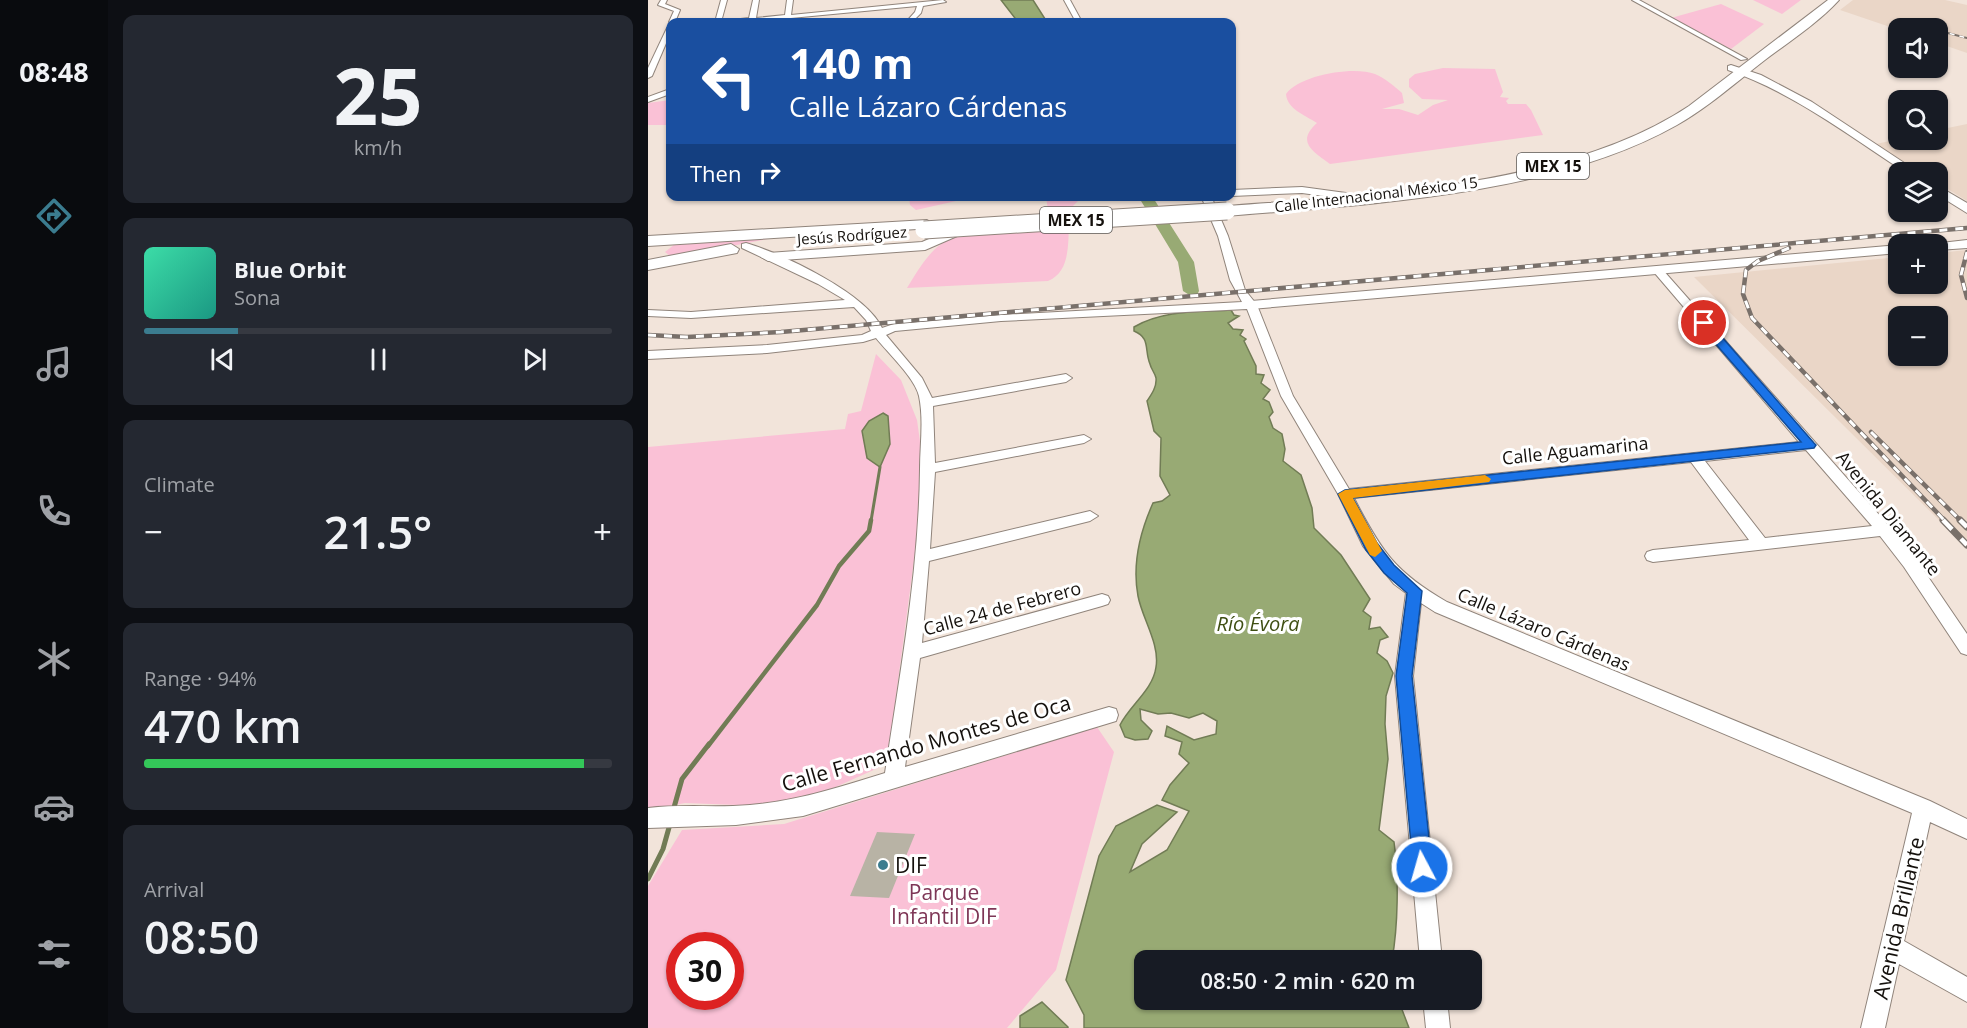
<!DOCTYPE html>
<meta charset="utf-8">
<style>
body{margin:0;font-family:"Open Sans",sans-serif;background:#242831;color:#f1f3f6;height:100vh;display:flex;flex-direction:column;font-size:22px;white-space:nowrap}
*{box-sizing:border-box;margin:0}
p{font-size:20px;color:#9ea1a6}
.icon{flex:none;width:33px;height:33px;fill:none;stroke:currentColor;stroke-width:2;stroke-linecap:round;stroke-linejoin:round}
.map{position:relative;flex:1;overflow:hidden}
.side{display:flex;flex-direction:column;gap:15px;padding:15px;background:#0d0f14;width:540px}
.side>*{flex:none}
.banner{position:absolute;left:18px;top:18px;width:570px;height:183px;border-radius:12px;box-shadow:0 2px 4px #0004;background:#1a4fa0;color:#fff;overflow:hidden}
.buttons{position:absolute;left:1240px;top:18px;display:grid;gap:12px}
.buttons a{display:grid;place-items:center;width:60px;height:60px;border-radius:12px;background:#171b24;box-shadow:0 2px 4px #0004;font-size:30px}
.speed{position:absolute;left:18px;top:932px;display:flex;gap:12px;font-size:30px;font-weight:700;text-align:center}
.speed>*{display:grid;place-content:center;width:78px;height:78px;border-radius:50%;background:#171b24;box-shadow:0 2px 4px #0004;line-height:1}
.speed .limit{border:9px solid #d22;background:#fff;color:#111}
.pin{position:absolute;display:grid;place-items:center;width:51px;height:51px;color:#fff;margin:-26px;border:3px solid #fff;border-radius:50%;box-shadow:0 2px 6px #0007}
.me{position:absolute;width:66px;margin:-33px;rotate:354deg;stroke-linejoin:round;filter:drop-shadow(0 0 4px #0008)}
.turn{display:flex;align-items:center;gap:21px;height:126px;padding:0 24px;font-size:27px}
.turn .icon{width:78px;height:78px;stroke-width:2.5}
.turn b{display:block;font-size:42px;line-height:51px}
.then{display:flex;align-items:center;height:57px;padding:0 24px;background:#0003;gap:12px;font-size:22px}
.big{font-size:45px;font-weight:600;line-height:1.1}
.side .card{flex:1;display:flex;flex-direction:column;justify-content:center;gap:9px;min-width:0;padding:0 21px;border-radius:12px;background:#242831}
.side .dial{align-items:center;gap:0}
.dial b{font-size:78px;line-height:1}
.song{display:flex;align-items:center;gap:18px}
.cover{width:72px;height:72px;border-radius:9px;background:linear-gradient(135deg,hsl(160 70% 55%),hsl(170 70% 35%))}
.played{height:6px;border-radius:3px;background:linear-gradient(90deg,#3b7c8f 20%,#363941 20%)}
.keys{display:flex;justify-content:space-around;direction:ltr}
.heat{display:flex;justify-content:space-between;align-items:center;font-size:33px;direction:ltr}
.charge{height:9px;border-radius:4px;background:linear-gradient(90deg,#34c759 94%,#363941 0)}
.trip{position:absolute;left:486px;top:950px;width:348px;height:60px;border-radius:12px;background:#171b24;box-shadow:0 2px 4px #0004;font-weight:600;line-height:60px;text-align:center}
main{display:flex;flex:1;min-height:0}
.tabs{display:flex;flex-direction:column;width:108px;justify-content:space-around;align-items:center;background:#090b0e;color:#9ea1a6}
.tabs .icon{width:42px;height:42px}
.tabs .on{color:#3b7c8f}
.tabs b{font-size:27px;color:#f1f3f6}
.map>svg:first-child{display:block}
.built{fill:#ead6c7;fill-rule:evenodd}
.green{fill:#fac1d6;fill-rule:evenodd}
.water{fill:#98aa74;stroke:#717c55;stroke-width:1.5}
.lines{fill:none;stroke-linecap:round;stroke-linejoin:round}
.stream-far2{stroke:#717c55;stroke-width:3}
.stream-far1{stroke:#717c55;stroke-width:4.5}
.stream{stroke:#717c55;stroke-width:5}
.river{fill:#98aa74;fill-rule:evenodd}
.building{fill:#b8b3a5}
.minor-casing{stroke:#90847b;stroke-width:2}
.tertiary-casing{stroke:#90847b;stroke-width:2}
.primary-casing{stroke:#90847b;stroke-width:2}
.minor{fill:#fff;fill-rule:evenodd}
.tertiary{fill:#fff;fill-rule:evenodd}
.primary{fill:#fff;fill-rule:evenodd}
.rail-far2-casing{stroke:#79706a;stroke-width:2}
.rail-far1-casing{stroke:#79706a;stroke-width:4.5}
.rail-casing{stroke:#79706a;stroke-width:7}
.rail-far2{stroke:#fff;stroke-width:1.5;stroke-dasharray:5;stroke-linecap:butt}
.rail-far1{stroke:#fff;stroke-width:3;stroke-dasharray:8;stroke-linecap:butt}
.rail{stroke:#fff;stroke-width:4.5;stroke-dasharray:13;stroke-linecap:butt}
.primary-bridge-casing{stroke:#90847b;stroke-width:19;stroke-linecap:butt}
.primary-bridge{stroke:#fff;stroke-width:17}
.route{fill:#1a73e8;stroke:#114b97;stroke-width:1.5}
.slow{fill:#f59e0b}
.poi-dot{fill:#3b7c8f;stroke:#fff;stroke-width:2}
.labels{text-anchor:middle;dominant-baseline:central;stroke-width:6;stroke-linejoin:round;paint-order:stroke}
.far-street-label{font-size:15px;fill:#15110d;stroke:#fff}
.shield{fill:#fff;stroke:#5b5856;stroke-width:1.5}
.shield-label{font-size:16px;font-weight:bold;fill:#15110d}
.street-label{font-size:18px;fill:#15110d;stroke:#fff}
.water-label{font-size:20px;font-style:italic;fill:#3f4f13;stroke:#fff}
.near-street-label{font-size:21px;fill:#15110d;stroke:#fff}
.near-poi-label{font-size:21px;fill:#15110d;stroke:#fff;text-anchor:start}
.near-park-label{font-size:21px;fill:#7e3656;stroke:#fff}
</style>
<main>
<nav class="tabs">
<b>08:48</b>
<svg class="icon on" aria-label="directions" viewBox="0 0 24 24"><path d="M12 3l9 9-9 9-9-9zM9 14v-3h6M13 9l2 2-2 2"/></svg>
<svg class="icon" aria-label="music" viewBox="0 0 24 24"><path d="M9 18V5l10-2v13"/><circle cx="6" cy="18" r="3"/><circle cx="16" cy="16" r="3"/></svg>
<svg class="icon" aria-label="phone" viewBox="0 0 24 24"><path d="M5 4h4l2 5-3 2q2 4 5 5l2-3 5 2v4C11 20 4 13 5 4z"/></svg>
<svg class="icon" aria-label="climate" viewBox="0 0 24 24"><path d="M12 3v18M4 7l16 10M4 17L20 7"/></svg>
<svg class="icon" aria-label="car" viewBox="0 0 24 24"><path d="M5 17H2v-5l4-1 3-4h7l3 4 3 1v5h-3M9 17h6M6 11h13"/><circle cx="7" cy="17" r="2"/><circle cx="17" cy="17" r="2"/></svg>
<svg class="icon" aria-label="filters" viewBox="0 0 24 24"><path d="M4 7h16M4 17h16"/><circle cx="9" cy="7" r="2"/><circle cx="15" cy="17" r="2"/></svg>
</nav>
<section class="side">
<div class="card dial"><b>25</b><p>km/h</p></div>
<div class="card">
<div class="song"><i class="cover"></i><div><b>Blue Orbit</b><p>Sona</p></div></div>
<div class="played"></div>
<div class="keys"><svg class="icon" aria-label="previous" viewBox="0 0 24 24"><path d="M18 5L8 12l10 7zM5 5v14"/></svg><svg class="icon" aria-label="pause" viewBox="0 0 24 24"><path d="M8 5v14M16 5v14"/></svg><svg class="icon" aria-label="next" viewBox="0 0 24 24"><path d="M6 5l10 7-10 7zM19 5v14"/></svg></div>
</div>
<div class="card"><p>Climate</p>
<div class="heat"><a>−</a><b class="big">21.5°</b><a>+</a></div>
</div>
<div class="card"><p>Range · 94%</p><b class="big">470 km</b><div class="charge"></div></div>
<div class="card"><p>Arrival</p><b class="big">08:50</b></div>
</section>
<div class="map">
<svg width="1319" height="1028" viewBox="0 0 1319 1028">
<rect width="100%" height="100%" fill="#f2e4da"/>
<!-- built -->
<g class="built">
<path d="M 1205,0 L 1297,0 L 1319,5 L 1319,53 L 1290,43 L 1290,28 L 1251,30 L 1192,10 Z"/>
<path d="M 1319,124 L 1319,201 L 1290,183 L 1290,172 L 1273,172 L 1228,144 L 1251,139 L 1290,140 L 1290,130 Z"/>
<path d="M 1319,250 L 1319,548 L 1046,277 L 1251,257 L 1251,284 L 1290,284 L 1290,253 ZM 1290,316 L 1290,356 L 1251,356 L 1251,316 Z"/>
</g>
<!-- green -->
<g class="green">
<path d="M 1105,0 L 1153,0 L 1134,14 Z"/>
<path d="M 1073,4 L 1116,24 L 1083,49 L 1023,18 Z"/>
<path d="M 795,68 L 847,69 L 855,92 L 852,97 L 861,98 L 858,101 L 860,104 L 878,104 L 883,110 L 895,135 L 682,164 C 664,151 648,142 669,123 C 657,115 639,109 638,94 C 652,75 705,66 727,74 C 737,78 746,86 754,93 L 756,103 L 734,109 L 751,109 L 770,115 L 785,105 L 800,100 L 774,99 L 761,87 L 761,79 L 767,74 Z"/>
<path d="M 22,100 L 22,125 L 0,125 L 0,103 Z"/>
<path d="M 261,197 L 261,196 L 326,197 L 268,210 L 262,205 Z"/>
<path d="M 401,197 L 432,197 L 433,198 L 425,206 L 400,209 L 398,198 Z"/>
<path d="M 421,224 C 420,245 422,272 400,281 L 259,288 C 267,275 275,261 286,250 C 309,225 387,227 421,224 Z"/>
<path d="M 140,235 L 32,256 L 22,256 L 17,252 L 27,244 Z"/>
<path d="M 228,354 L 253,380 L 269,420 L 277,477 L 239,764 L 143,807 L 37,803 L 0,810 L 0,447 L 197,429 L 200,414 L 213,411 Z"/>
<path d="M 449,727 L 466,752 L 408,970 L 359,1028 L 0,1028 L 0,886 L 34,830 L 136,824 ZM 32,945 L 82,945 L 82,996 L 32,996 Z"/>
</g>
<!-- water -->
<g class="water">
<path d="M 353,0 L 385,0 L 399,22 L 370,22 Z"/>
<path d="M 583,310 L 586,315 L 591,316 L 580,323 L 585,329 L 595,330 L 592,335 L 598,339 L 596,341 L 608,366 L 608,374 L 616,375 L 613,383 L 622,390 L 615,399 L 621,402 L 625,412 L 621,417 L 625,428 L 634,434 L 637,449 L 635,461 L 653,475 L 664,508 L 666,528 L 693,555 L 722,599 L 715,611 L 723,617 L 721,629 L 732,627 L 740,637 L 732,640 L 729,653 L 739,661 L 745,673 L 738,696 L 737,724 L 740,759 L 731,830 L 746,842 C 751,877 750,926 744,960 L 496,960 L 496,999 L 750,999 L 761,1028 L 436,1028 L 436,1015 L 418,980 L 451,856 L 468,826 L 509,805 L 529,812 L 494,844 L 482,872 L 519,850 L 541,811 L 514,800 L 522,785 L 541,763 L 531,754 L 534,742 L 517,736 L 519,726 L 546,740 L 568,734 L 569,721 L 555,713 L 541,718 L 523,713 L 510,714 L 492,709 L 493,720 L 504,731 L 500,739 L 487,740 L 477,737 L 472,725 C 482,705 505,690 508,667 C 512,644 494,618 490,596 C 484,564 492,532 505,503 L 514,501 L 522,495 L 512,476 L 513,438 L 506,431 L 499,401 C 503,395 509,387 508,378 C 507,373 503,369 502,364 C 496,350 503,338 486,331 L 486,327 C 515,310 550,312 583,310 Z"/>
<path d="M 235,413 L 240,416 L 242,444 L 232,467 L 219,458 L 214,431 L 221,421 Z"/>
<path d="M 394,1002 L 420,1027 L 420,1028 L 372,1028 L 372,1016 Z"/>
</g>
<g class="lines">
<!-- stream-far2 -->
<path class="stream-far2" d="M 223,521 L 232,467"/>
<!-- stream-far1 -->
<path class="stream-far1" d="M 60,746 L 169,605 L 191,566 L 221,531 L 223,520"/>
<!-- stream -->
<g class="stream">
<path d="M 25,811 L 34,779 L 61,744"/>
<path d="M 0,879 L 15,849 L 22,824"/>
</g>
<!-- river -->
<path class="river" d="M 490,196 L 504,196 L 546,262 L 551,291 L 549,295 L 543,296 L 535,291 L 530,262 Z"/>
</g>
<!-- building -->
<path class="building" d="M 229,832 L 267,834 L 241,898 L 202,896 Z"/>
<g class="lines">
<defs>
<g id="minor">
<path d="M 13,0 L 19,0 L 17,4 L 32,10 L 27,22 L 21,22 L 26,11 L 10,5 Z"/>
<path d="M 73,0 L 79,0 L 73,22 L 67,22 Z"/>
<path d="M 105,0 L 111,0 L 108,18 L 137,15 L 139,0 L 145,0 L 143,15 L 295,0 L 298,2 L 275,6 L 273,13 L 264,22 L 258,22 L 267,12 L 269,6 L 143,18 L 142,22 L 136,22 L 136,19 L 81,22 L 84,20 L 101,18 Z"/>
<path d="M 416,0 L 422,0 L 434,22 L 428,22 Z"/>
<path d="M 984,0 L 991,0 L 1099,59 L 1093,60 Z"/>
<path d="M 22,26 L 22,34 L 4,76 L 0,78 L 0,68 L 19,28 Z"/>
<path d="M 22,89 L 22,94 L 0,102 L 0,97 Z"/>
<path d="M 654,187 L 698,193 L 703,196 L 698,199 L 654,193 L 584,196 L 584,190 Z"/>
<path d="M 553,196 L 563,196 L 580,236 L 597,290 L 609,305 L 645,396 L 701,489 L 1151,442 L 1005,271 L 1010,268 L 1014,269 L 1241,526 L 1268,559 L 1319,634 L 1319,655 L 1313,653 L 1256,567 L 1232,536 L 1005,562 L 999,560 L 997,556 L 999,552 L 1005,550 L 1101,540 L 1043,462 L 706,498 C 733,551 747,572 799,602 L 1282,801 L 1319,819 L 1319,839 L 1282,822 L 1256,941 L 1319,977 L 1319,1002 L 1251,964 L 1237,1028 L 1213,1028 L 1264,813 L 787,612 L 773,603 L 765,676 L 794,960 L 772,960 L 747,676 L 758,593 L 746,584 L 715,546 L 690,494 L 633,396 L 599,309 L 353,321 L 247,331 L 238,335 L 274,378 L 284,398 L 418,374 L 424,378 L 418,382 L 285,406 L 287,463 L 436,435 L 443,439 L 436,443 L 287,472 L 282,549 L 442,511 L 450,516 L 442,521 L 281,561 L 274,643 L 454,594 L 460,596 L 462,600 L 460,604 L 454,606 L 272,658 L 257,767 L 461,707 L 468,709 L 470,715 L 468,721 L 155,816 L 88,825 L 0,828 L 0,808 C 34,804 68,808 102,805 C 149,801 192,787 237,773 C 252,673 271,570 272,469 C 272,446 276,420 271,396 C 267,378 240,353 228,338 L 215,342 L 119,353 L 0,359 L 0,351 L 119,345 L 214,335 L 223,331 L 218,320 L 206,307 L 43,318 L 0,316 L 0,310 L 43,312 L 197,300 L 170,284 L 94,248 L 94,244 L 98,243 C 135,254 218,293 234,328 L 246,324 L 353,315 L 594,302 L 582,280 L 570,236 ZM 1158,450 L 1224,526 L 1117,538 L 1057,461 Z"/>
<path d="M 775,999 L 799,999 L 802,1028 L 778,1028 Z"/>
</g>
<g id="tertiary">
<path d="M 1083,65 L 1113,75 L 1164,102 L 1270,172 L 1257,172 C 1200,135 1144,92 1080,70 L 1080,66 Z"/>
<path d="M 1290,186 L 1319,203 L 1319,213 L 1290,195 Z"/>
<path d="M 318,223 L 324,227 L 323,230 L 277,250 L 120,261 L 113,257 L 120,253 L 274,242 Z"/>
<path d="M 1319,240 L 1319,248 L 1290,250 L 1290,244 L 1284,244 Z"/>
<path d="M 1251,245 L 1251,253 L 603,309 L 596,305 L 603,301 Z"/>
</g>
<g id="primary">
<path d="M 1180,0 L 1191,0 C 1169,24 1139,43 1113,63 C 1086,84 1059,108 1029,125 C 903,196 721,204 579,216 L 571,211 L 579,206 C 722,195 920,187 1041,106 Z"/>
<path d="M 279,220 L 287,225 L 285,228 L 0,246 L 0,236 Z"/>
<path d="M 83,244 L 91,249 L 89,253 L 0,270 L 0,260 Z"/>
</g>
</defs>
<!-- minor casing -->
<use href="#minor" class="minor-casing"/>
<!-- tertiary casing -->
<use href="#tertiary" class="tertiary-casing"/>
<!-- primary casing -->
<use href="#primary" class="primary-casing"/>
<!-- minor -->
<use href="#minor" class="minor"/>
<!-- tertiary -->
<use href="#tertiary" class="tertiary"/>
<!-- primary -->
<use href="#primary" class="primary"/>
<defs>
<path id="rail-far2" d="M 1292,31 L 1319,38"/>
<g id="rail-far1">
<path d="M 1141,248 L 1110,261 L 1098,270 L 1095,294 L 1104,318 L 1297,521"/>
<path d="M 1319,252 L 1313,275 L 1319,298"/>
<path d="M 0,335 L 39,337 L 133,332 L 1319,228"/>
<path d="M 1223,432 L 1313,521"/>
</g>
<g id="rail">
<path d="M 1295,520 L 1319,545"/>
<path d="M 1312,520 L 1319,527"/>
</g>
</defs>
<!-- rail-far2 casing -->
<use href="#rail-far2" class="rail-far2-casing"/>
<!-- rail-far1 casing -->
<use href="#rail-far1" class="rail-far1-casing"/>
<!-- rail casing -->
<use href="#rail" class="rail-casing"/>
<!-- rail-far2 -->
<use href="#rail-far2" class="rail-far2"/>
<!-- rail-far1 -->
<use href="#rail-far1" class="rail-far1"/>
<!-- rail -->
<use href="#rail" class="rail"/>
<defs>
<path id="primary-bridge" d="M 276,230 L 579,211"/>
</defs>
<!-- primary-bridge casing -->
<use href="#primary-bridge" class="primary-bridge-casing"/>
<!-- primary-bridge -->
<use href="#primary-bridge" class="primary-bridge"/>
</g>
<!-- route -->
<path class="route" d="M 1056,320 L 1060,321 L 1166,443 L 1168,445 L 1166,448 L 705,498 L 729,543 L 746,565 L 774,591 L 764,676 L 784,867 L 781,874 L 774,877 L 767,874 L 765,867 L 748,676 L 759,593 L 736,573 L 718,550 L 690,494 L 697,490 L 1153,442 L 1052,326 L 1052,321 Z"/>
<!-- slow -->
<path class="slow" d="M 837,475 L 843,479 L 841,482 L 705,498 L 734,551 L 727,557 L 722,555 L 690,494 L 697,490 Z"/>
<!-- markers -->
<circle class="poi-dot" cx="235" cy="865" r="6"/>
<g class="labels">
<!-- far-street labels -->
<g class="far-street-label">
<text transform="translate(728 194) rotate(-7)">Calle Internacional México 15</text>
<text transform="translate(204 235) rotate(-4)">Jesús Rodríguez</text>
</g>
<!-- shield labels -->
<g class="shield">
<rect x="869" y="153" width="72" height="26" rx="4.5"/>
<rect x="392" y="207" width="72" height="26" rx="4.5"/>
</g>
<g class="shield-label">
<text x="905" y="166">MEX 15</text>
<text x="428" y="220">MEX 15</text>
</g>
<!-- street labels -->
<g class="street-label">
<text transform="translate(927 450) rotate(-6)">Calle Aguamarina</text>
<text transform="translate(1241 513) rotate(51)">Avenida Diamante</text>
<text transform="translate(354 608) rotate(-15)">Calle 24 de Febrero</text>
<text transform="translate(896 629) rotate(23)">Calle Lázaro Cárdenas</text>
</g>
<!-- water labels -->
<g class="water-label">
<text x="610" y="623">Río Évora</text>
</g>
<!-- near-street labels -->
<g class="near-street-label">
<text transform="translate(278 743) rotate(-16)">Calle Fernando Montes de Oca</text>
<text transform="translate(1250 918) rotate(-77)">Avenida Brillante</text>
</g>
<!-- near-poi labels -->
<g class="near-poi-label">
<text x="247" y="865">DIF</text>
</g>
<!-- near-park labels -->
<g class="near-park-label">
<text x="296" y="892">Parque<tspan x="296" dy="24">Infantil DIF</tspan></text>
</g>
</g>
</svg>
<div class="buttons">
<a><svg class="icon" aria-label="sound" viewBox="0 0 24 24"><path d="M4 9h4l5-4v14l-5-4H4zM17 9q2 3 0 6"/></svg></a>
<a><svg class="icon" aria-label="search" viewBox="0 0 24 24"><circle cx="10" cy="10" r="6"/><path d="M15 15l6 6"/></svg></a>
<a><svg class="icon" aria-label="layers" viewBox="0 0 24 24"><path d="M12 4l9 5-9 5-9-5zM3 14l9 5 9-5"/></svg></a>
<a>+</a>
<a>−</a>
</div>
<div class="speed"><div class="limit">30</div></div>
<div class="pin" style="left:1056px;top:323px;background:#d93025"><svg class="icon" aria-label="arrive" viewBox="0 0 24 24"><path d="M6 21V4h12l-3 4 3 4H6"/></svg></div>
<svg class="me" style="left:774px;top:867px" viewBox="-20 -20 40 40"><circle r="17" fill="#1a73e8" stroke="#fff" stroke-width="3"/><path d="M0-11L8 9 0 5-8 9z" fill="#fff"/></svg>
<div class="trip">08:50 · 2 min · 620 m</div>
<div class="banner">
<div class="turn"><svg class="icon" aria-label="left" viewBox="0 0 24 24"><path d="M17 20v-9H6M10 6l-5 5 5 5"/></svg><div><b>140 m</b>Calle Lázaro Cárdenas</div></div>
<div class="then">Then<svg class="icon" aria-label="right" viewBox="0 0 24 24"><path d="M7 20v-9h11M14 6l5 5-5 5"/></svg></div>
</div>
</div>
</main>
